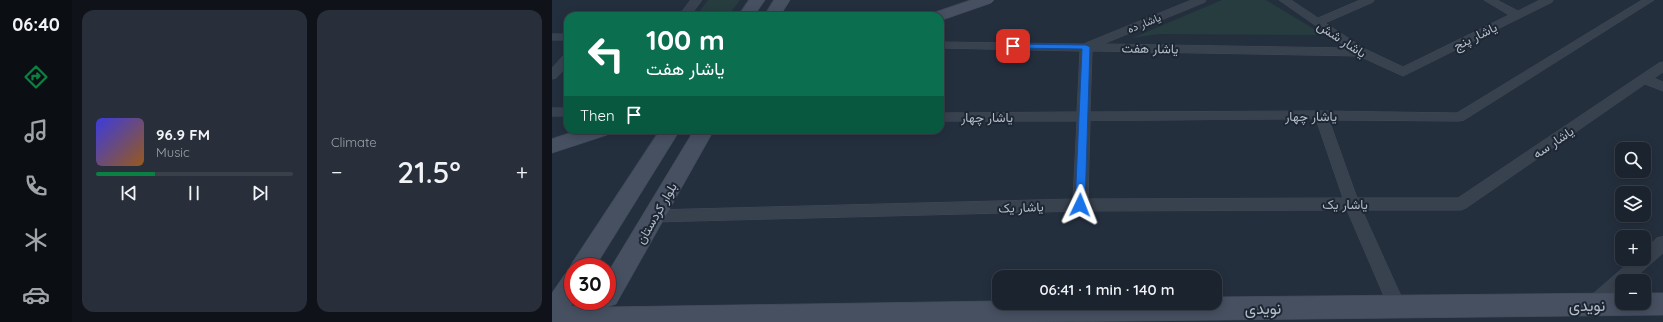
<!DOCTYPE html>
<meta charset="utf-8">
<style>
body{margin:0;font-family:Quicksand,Vazirmatn,sans-serif;background:#282f3a;color:#f1f3f6;height:100vh;display:flex;flex-direction:column;font-size:15px;white-space:nowrap}
*{box-sizing:border-box;margin:0}
p{font-size:13px;color:#a0a4aa}
.icon{flex:none;width:22px;height:22px;fill:none;stroke:currentColor;stroke-width:2;stroke-linecap:round;stroke-linejoin:round}
.map{position:relative;flex:1;overflow:hidden}
.details{display:flex;flex-direction:column;gap:10px;padding:10px;background:#0f1319;width:480px}
.details>*{flex:none}
.hud{position:absolute;left:12px;top:12px;width:380px;height:122px;border-radius:12px;box-shadow:0 2px 10px #0003,0 0 0 1px #39404a;background:#0b6e4f;color:#fff;overflow:hidden}
.fabs{position:absolute;left:1063px;top:142px;display:grid;gap:8px}
.fabs a{display:grid;place-items:center;width:36px;height:36px;border-radius:8px;background:#1b232e;box-shadow:0 2px 10px #0003,0 0 0 1px #39404a;font-size:20px}
.speed{position:absolute;left:12px;top:258px;display:flex;gap:8px;font-size:20px;font-weight:700;text-align:center}
.speed>*{display:grid;place-content:center;width:52px;height:52px;border-radius:50%;background:#1b232e;box-shadow:0 2px 10px #0003,0 0 0 1px #39404a;line-height:1}
.speed .limit{border:6px solid #d22;background:#fff;color:#111}
.pin{position:absolute;display:grid;place-items:center;width:34px;height:34px;color:#fff;margin:-17px;border-radius:8px;box-shadow:0 2px 6px #0006}
.me{position:absolute;width:44px;margin:-22px;rotate:2deg;stroke-linejoin:round;filter:drop-shadow(0 0 3px #0008)}
.turn{display:flex;align-items:center;gap:14px;height:84px;padding:0 16px;font-size:18px}
.turn .icon{width:52px;height:52px;stroke-width:2.5}
.turn b{display:block;font-size:28px;line-height:34px}
.then{display:flex;align-items:center;height:38px;padding:0 16px;background:#0003;gap:8px;font-size:15px}
.big{font-size:30px;font-weight:600;line-height:1.1}
.details .tile{flex:1;display:flex;flex-direction:column;justify-content:center;gap:6px;min-width:0;padding:0 14px;border-radius:12px;background:#282f3a}
.song{display:flex;align-items:center;gap:12px}
.cover{width:48px;height:48px;border-radius:6px;background:linear-gradient(135deg,hsl(240 70% 55%),hsl(30 70% 35%))}
.played{height:4px;border-radius:2px;background:linear-gradient(90deg,#0b8043 30%,#39404a 30%)}
.keys{display:flex;justify-content:space-around;direction:ltr}
.heat{display:flex;justify-content:space-between;align-items:center;font-size:22px;direction:ltr}
.details .tiles{flex:1;display:grid;gap:10px;grid-template-columns:repeat(2,1fr)}
.trip{position:absolute;left:440px;top:270px;width:230px;height:40px;border-radius:12px;background:#1b232e;box-shadow:0 2px 10px #0003,0 0 0 1px #39404a;font-weight:600;line-height:40px;text-align:center}
main{display:flex;flex:1;min-height:0}
.tab-bar{display:flex;flex-direction:column;width:72px;justify-content:space-around;align-items:center;background:#0b0e12;color:#a0a4aa}
.tab-bar .icon{width:28px;height:28px}
.tab-bar .active{color:#0b8043}
.tab-bar b{font-size:18px;color:#f1f3f6}
.map>svg:first-child{display:block}
.green{fill:#263c3f}
.lines{fill:none;stroke-linecap:round;stroke-linejoin:round}
.street-casing{stroke:#414a57;stroke-width:1}
.secondary-casing{stroke:#414a57;stroke-width:1}
.street{fill:#38414e;fill-rule:evenodd}
.secondary{fill:#465061;fill-rule:evenodd}
.route{fill:#1a73e8;stroke:#114b97}
.labels{text-anchor:middle;dominant-baseline:central;stroke-width:4;stroke-linejoin:round;paint-order:stroke}
.far-street-label{font-size:11px;fill:#b4bcc9;stroke:#1d2633}
.street-label{font-size:13px;fill:#b4bcc9;stroke:#1d2633}
.near-street-label{font-size:16px;fill:#b4bcc9;stroke:#1d2633}
</style>
<main>
<nav class="tab-bar">
<b>06:40</b>
<svg class="icon active" aria-label="directions" viewBox="0 0 24 24"><path d="M12 3l9 9-9 9-9-9zM9 14v-3h6M13 9l2 2-2 2"/></svg>
<svg class="icon" aria-label="music" viewBox="0 0 24 24"><path d="M9 18V5l10-2v13"/><circle cx="6" cy="18" r="3"/><circle cx="16" cy="16" r="3"/></svg>
<svg class="icon" aria-label="phone" viewBox="0 0 24 24"><path d="M5 4h4l2 5-3 2q2 4 5 5l2-3 5 2v4C11 20 4 13 5 4z"/></svg>
<svg class="icon" aria-label="climate" viewBox="0 0 24 24"><path d="M12 3v18M4 7l16 10M4 17L20 7"/></svg>
<svg class="icon" aria-label="car" viewBox="0 0 24 24"><path d="M5 17H2v-5l4-1 3-4h7l3 4 3 1v5h-3M9 17h6M6 11h13"/><circle cx="7" cy="17" r="2"/><circle cx="17" cy="17" r="2"/></svg>
</nav>
<section class="details">
<div class="tiles">
<div class="tile">
<div class="song"><i class="cover"></i><div><b>96.9 FM</b><p>Music</p></div></div>
<div class="played"></div>
<div class="keys"><svg class="icon" aria-label="previous" viewBox="0 0 24 24"><path d="M18 5L8 12l10 7zM5 5v14"/></svg><svg class="icon" aria-label="pause" viewBox="0 0 24 24"><path d="M8 5v14M16 5v14"/></svg><svg class="icon" aria-label="next" viewBox="0 0 24 24"><path d="M6 5l10 7-10 7zM19 5v14"/></svg></div>
</div>
<div class="tile"><p>Climate</p>
<div class="heat"><a>−</a><b class="big">21.5°</b><a>+</a></div>
</div>
</div>
</section>
<div class="map">
<svg width="1111" height="322" viewBox="0 0 1111 322">
<rect width="100%" height="100%" fill="#242f3e"/>
<!-- green -->
<g class="green">
<path d="M 156,0 L 188,0 L 176,16 L 144,16 Z"/>
<path d="M 670,0 L 714,0 L 772,35 L 607,34 L 580,38 Z"/>
<path d="M 324,12 L 340,16 L 232,16 L 233,13 L 249,16 Z"/>
</g>
<g class="lines">
<defs>
<g id="street">
<path d="M 139,0 L 150,0 L 138,16 L 127,16 Z"/>
<path d="M 640,0 L 654,0 L 653,2 L 551,44 L 796,48 L 727,0 L 739,0 L 766,18 L 808,0 L 822,0 L 821,2 L 773,23 L 813,49 L 851,67 L 957,15 L 932,0 L 945,0 L 966,11 L 988,0 L 1001,0 L 1000,2 L 851,76 L 807,56 L 540,51 L 538,112 L 769,111 L 905,113 L 1090,0 L 1102,0 L 912,120 L 907,121 L 777,120 L 805,198 L 906,198 L 1107,63 L 1111,62 L 1111,72 L 1102,78 L 1111,82 L 1111,91 L 1093,84 L 914,208 L 909,210 L 810,210 L 853,305 L 850,310 L 844,313 L 838,310 L 795,210 L 528,211 L 102,222 L 97,220 L 94,216 L 97,212 L 102,210 L 521,199 L 525,121 L 388,121 L 388,113 L 525,112 L 528,51 L 388,48 L 388,42 L 531,44 ZM 764,119 L 791,198 L 536,199 L 538,121 Z"/>
<rect x="0" y="34" width="16" height="6"/>
<path d="M 16,54 L 16,65 L 4,78 L 0,79 L 0,68 L 12,55 Z"/>
<rect x="0" y="108" width="16" height="8"/>
<path d="M 1111,237 L 1111,253 L 1079,281 L 1070,281 L 1070,289 L 1046,310 L 1040,313 L 1034,310 L 1031,305 L 1034,300 L 1081,259 L 1092,259 L 1092,250 L 1105,238 Z"/>
</g>
<g id="secondary">
<path d="M 197,0 L 213,0 L 202,16 L 186,16 Z"/>
<path d="M 222,0 L 238,0 L 228,16 L 212,16 Z"/>
<path d="M 419,0 L 442,0 L 439,3 L 393,19 L 388,20 L 388,16 L 379,16 L 381,13 Z"/>
<path d="M 27,130 L 58,130 L 55,135 L 0,153 L 0,139 Z"/>
<path d="M 108,130 L 128,130 L 43,267 L 21,267 L 22,301 L 19,306 L 55,307 L 46,304 L 45,301 L 55,301 L 55,274 L 142,130 L 162,130 L 64,304 L 55,307 L 447,301 L 447,303 L 663,303 L 663,297 L 1070,293 L 1070,303 L 1092,303 L 1092,293 L 1111,293 L 1111,315 L 486,322 L 0,322 L 0,293 L 13,274 L 20,271 L 18,267 L 22,260 Z"/>
</g>
</defs>
<!-- street casing -->
<use href="#street" class="street-casing"/>
<!-- secondary casing -->
<use href="#secondary" class="secondary-casing"/>
<!-- street -->
<use href="#street" class="street"/>
<!-- secondary -->
<use href="#secondary" class="secondary"/>
</g>
<!-- route -->
<path class="route" d="M 458,44 L 534,45 L 538,47 L 533,205 L 532,208 L 525,208 L 523,205 L 530,49 L 461,48 L 457,46 Z"/>
<g class="labels">
<!-- far-street labels -->
<g class="far-street-label">
<text transform="translate(592 23) rotate(-22)">یاشار ده</text>
</g>
<!-- street labels -->
<g class="street-label">
<text transform="translate(923 36) rotate(-26)">یاشار پنج</text>
<text transform="translate(790 39) rotate(33)">یاشار شش</text>
<text transform="translate(598 48) rotate(1)">یاشار هفت</text>
<text x="759" y="116">یاشار چهار</text>
<text x="435" y="117">یاشار چهار</text>
<text transform="translate(1001 142) rotate(-34)">یاشار سه</text>
<text x="793" y="204">یاشار یک</text>
<text transform="translate(469 207) rotate(-2)">یاشار یک</text>
<text transform="translate(104 213) rotate(-60)">بلوار کردستان</text>
</g>
<!-- near-street labels -->
<g class="near-street-label">
<text x="1035" y="305">نویدی</text>
<text transform="translate(711 308) rotate(-1)">نویدی</text>
</g>
</g>
</svg>
<div class="fabs">
<a><svg class="icon" aria-label="search" viewBox="0 0 24 24"><circle cx="10" cy="10" r="6"/><path d="M15 15l6 6"/></svg></a>
<a><svg class="icon" aria-label="layers" viewBox="0 0 24 24"><path d="M12 4l9 5-9 5-9-5zM3 14l9 5 9-5"/></svg></a>
<a>+</a>
<a>−</a>
</div>
<div class="speed"><div class="limit">30</div></div>
<div class="pin" style="left:461px;top:46px;background:#d93025"><svg class="icon" aria-label="arrive" viewBox="0 0 24 24"><path d="M6 21V4h12l-3 4 3 4H6"/></svg></div>
<svg class="me" style="left:528px;top:205px" viewBox="-20 -20 40 40"><path d="M0-17L14 15 0 8-14 15z" fill="#1a73e8" stroke="#fff" stroke-width="4"/></svg>
<div class="trip">06:41 · 1 min · 140 m</div>
<div class="hud">
<div class="turn"><svg class="icon" aria-label="left" viewBox="0 0 24 24"><path d="M17 20v-9H6M10 6l-5 5 5 5"/></svg><div><b>100 m</b>یاشار هفت</div></div>
<div class="then">Then<svg class="icon" aria-label="arrive" viewBox="0 0 24 24"><path d="M6 21V4h12l-3 4 3 4H6"/></svg></div>
</div>
</div>
</main>
